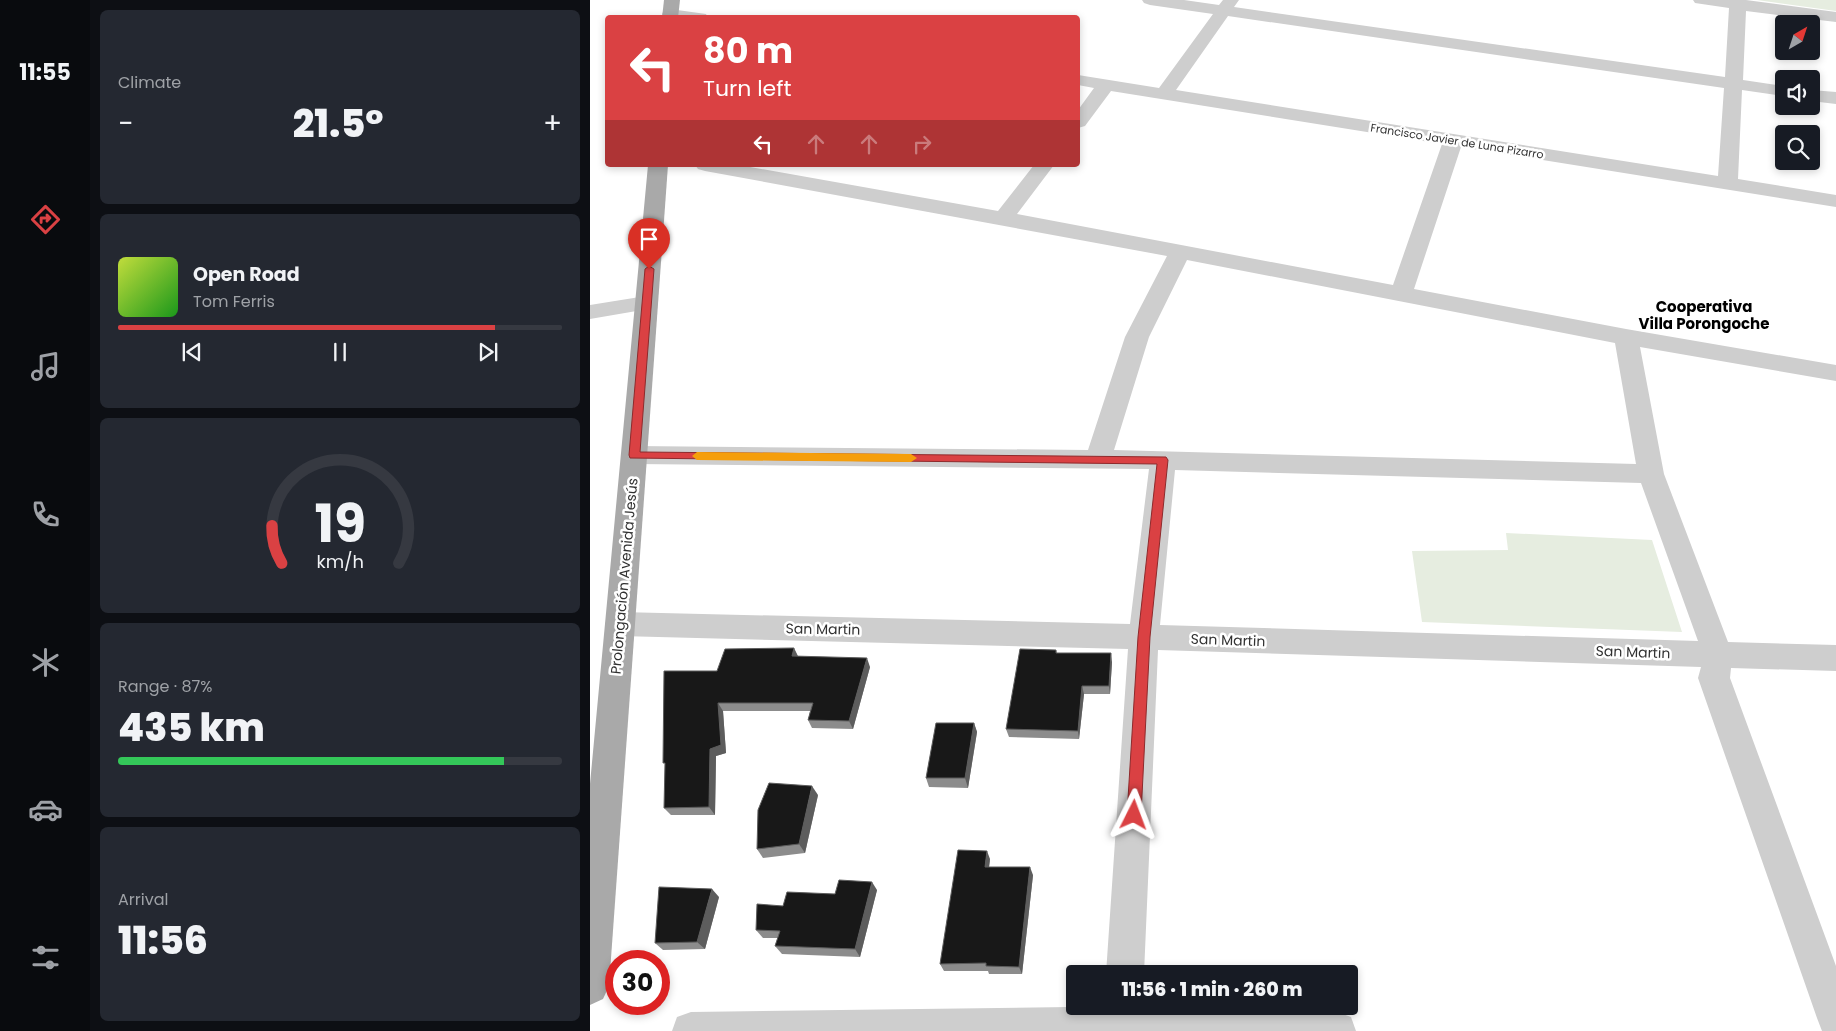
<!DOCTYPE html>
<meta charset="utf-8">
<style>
body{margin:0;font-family:Poppins,sans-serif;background:#242831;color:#f1f3f6;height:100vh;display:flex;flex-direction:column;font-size:19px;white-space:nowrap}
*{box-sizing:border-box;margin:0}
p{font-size:16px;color:#9ea1a6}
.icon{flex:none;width:28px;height:28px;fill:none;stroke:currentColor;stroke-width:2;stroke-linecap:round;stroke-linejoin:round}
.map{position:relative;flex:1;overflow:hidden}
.panel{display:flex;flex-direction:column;gap:10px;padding:10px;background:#0d0f14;width:500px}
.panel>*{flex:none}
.top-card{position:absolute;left:15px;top:15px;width:475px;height:152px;border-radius:5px;box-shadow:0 2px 8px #0003;background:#da4143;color:#fff;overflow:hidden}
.needle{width:32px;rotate:39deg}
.controls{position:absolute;left:1185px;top:15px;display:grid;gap:10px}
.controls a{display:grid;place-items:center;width:45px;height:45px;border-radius:5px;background:#171b24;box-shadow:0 2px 8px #0003;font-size:25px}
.speed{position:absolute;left:15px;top:950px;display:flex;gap:10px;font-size:25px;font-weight:700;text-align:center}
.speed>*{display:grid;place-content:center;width:65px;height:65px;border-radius:50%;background:#171b24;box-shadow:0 2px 8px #0003;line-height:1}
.speed .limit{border:8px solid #d22;background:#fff;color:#111}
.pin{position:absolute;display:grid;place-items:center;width:42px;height:42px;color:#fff;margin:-51px -21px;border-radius:50% 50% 50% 0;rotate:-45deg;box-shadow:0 0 5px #0007}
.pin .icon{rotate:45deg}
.me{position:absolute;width:55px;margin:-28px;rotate:3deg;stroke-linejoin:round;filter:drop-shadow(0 0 4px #0008)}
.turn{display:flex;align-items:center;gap:18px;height:105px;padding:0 15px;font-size:22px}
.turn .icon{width:65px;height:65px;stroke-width:2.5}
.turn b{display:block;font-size:35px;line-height:42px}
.lanes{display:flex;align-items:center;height:48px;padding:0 15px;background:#0003;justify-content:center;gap:25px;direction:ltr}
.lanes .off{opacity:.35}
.big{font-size:38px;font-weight:800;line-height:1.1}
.panel .tile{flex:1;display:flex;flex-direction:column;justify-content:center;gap:8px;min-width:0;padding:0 18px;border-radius:8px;background:#242831}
.panel .dial{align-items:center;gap:0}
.dial svg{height:130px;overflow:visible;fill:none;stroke:#363941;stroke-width:7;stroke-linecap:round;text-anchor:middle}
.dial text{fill:#f1f3f6;stroke:none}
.song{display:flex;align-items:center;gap:15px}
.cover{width:60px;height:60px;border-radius:8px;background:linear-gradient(135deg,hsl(70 70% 55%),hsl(120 70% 35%))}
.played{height:5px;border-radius:2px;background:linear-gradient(90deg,#da4143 85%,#363941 85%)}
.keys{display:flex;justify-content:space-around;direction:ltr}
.heat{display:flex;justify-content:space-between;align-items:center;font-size:28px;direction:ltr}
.charge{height:8px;border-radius:4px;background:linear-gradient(90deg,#34c759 87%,#363941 0)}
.trip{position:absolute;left:476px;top:965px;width:292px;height:50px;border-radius:5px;background:#171b24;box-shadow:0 2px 8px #0003;font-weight:800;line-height:50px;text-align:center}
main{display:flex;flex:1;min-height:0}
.tab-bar{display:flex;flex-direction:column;width:90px;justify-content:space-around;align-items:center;background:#090b0e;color:#9ea1a6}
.tab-bar .icon{width:35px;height:35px}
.tab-bar .on{color:#da4143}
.tab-bar b{font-size:22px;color:#f1f3f6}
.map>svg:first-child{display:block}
.green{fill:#e6ede0}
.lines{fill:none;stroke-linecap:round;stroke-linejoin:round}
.minor{fill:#cecece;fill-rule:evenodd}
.major{fill:#a9a9a9;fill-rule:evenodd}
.wall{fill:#8c8c8c}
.shaded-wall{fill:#5d5d5d}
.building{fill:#181818;stroke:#5d5d5d}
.route{fill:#da4143;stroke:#8e2a2c}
.slow{fill:#f59e0b}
.labels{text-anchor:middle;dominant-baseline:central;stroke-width:5;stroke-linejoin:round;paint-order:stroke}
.far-street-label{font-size:11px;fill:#313131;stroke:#fff}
.street-label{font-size:14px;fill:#313131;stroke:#fff}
.neighbourhood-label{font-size:15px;font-weight:bold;fill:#000;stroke:#fff}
</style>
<main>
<nav class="tab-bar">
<b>11:55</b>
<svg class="icon on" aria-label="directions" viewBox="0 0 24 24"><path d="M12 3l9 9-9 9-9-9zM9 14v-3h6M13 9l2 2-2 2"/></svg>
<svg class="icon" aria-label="music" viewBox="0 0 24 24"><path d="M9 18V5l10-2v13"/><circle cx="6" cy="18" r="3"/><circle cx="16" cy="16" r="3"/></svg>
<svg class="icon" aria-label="phone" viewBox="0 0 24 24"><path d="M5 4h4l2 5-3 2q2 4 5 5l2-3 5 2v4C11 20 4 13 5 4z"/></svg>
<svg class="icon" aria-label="climate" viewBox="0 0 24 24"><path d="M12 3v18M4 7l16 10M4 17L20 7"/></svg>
<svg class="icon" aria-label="car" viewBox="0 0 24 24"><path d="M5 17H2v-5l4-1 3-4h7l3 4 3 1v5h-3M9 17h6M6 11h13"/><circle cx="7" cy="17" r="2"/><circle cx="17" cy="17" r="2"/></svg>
<svg class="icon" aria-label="filters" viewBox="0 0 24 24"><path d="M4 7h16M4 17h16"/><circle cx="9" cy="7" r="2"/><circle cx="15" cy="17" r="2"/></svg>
</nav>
<section class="panel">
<div class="tile"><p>Climate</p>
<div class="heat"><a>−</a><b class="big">21.5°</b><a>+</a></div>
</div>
<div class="tile">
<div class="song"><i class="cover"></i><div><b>Open Road</b><p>Tom Ferris</p></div></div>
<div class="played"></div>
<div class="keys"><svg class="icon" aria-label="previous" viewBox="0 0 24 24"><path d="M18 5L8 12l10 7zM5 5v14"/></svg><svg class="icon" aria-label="pause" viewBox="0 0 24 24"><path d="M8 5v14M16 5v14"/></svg><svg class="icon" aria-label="next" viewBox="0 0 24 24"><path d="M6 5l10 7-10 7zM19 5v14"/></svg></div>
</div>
<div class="tile dial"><svg viewBox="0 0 100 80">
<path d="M14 69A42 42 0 1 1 86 69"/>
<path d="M14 69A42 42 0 0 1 8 46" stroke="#da4143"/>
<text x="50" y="56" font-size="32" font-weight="700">19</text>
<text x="50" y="72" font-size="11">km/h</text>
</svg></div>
<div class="tile"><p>Range · 87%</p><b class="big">435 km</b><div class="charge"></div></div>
<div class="tile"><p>Arrival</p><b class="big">11:56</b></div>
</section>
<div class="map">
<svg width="1246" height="1031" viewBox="0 0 1246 1031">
<rect width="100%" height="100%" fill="#fff"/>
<!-- green -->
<g class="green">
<path d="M 1167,0 L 1246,0 L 1246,11 Z"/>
<path d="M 916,533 L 1062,540 L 1092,632 L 832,622 L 822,551 L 918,550 Z"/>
</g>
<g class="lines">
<!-- minor -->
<g class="minor">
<path d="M 552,0 L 594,0 L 629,5 L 633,0 L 649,0 L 644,7 L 1135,77 L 1139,8 L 1105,3 L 1103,0 L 1156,0 L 1246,12 L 1246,22 L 1156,11 L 1153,80 L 1194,86 L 1194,96 L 1152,90 L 1148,179 L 1246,195 L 1246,207 L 871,147 L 824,289 L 1036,329 L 1246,365 L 1246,381 L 1050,347 L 1074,474 L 1138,642 L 1246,645 L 1246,671 L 1141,668 L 1140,678 L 1246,966 L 1246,1031 L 1232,1031 L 1227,1018 L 1108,678 L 1111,667 L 568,650 L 554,974 L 516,974 L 538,649 L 30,636 L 19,633 L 15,624 L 19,615 L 30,612 L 540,624 L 559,469 L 44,464 L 35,462 L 31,455 L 35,448 L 44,446 L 498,450 L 535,337 L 577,256 L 115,171 L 108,169 L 105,165 L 149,165 L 408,211 L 444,165 L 464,165 L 427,214 L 803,285 L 852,144 L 521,91 L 495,126 L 488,128 L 488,110 L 504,88 L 488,85 L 488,75 L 569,88 L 623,14 L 560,5 L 554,3 ZM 638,16 L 1134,88 L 1128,176 L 586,90 ZM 597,260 L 1025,343 L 1046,464 L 524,450 L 559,337 ZM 585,470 L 1051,483 L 1108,641 L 570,625 Z"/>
<path d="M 80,9 L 116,14 L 118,18 L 74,18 L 72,14 L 74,10 Z"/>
<path d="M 1221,90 L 1246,92 L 1246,104 L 1221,101 Z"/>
<path d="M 56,296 L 64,298 L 67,303 L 64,308 L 0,319 L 0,305 Z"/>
<path d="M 553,1006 L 747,1012 L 761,1017 L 766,1031 L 82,1031 L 87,1017 L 101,1012 Z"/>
</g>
<!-- major -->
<g class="major">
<path d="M 74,0 L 90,0 L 88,18 L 72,18 Z"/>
<path d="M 58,165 L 78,165 L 19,986 L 13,999 L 0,1005 L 0,784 Z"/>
</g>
</g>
<!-- wall -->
<g class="wall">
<path d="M 204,648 L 208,656 L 280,667 L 263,729 L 222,728 L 218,720 L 220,711 L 133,711 L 136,753 L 126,756 L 125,815 L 81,815 L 74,808 L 127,671 Z"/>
<path d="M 466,650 L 467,653 L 522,662 L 520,694 L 494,694 L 489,739 L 419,737 L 416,729 Z"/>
<path d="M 384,723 L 387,732 L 378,788 L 339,787 L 336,778 Z"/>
<path d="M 228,795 L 215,853 L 173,858 L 167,849 Z"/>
<path d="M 400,859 L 399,867 L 443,875 L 432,974 L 399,974 L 398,971 L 354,971 L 350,964 Z"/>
<path d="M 287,890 L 270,957 L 192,954 L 185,946 L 188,938 L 173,938 L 166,930 L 193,906 L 245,894 Z"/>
<path d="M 129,897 L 115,949 L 73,950 L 65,943 Z"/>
</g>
<!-- shaded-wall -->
<g class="shaded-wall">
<path d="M 204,648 L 208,657 L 202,656 Z"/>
<path d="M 521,653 L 522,662 L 520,694 L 519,686 Z"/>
<path d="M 277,658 L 280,667 L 263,729 L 259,721 Z"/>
<path d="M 492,686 L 494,694 L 489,739 L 488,731 Z"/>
<path d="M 128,703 L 133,711 L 136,753 L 126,756 L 125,815 L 119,807 L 120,749 Z"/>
<path d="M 384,723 L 387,732 L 378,788 L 375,778 Z"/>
<path d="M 222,786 L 228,795 L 215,853 L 209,844 Z"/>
<path d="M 397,851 L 400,859 L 398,875 L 395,867 Z"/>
<path d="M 440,867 L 443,875 L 432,974 L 429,967 Z"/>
<path d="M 282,882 L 287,890 L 270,957 L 265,949 Z"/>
<path d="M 122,889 L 129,897 L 115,949 L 107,942 Z"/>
</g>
<!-- building -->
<g class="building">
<path d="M 204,648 L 202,656 L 277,658 L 259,721 L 218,720 L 223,703 L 128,703 L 131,745 L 120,749 L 119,807 L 74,808 L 75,763 L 73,763 L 74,671 L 127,671 L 135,649 Z"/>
<path d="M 430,649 L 466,650 L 466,653 L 521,653 L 519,686 L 492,686 L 488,731 L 416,729 Z"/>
<path d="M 346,723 L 384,723 L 375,778 L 336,778 Z"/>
<path d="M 179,783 L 222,786 L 209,844 L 167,849 L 168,810 Z"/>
<path d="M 368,850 L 397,851 L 395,867 L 440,867 L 429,967 L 396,966 L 396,963 L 350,964 Z"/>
<path d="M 249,880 L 282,882 L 265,949 L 185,946 L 190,931 L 166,930 L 167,904 L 193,906 L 197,892 L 245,894 Z"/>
<path d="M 69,887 L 122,889 L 107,942 L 65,943 Z"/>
</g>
<!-- route -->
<path class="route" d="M 59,266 L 64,269 L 50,452 L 576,457 L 578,460 L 560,637 L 551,815 L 549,820 L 544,822 L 539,820 L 537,815 L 548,637 L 567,464 L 40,458 L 39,455 L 55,269 Z"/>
<!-- slow -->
<path class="slow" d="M 107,452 L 321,454 L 327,458 L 321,462 L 107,460 L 102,456 Z"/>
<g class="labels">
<!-- far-street labels -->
<g class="far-street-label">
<text transform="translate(867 141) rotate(9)">Francisco Javier de Luna Pizarro</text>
</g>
<!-- street labels -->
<g class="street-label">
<text transform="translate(34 576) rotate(-85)">Prolongación Avenida Jesús</text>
<text transform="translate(233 629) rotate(1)">San Martin</text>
<text transform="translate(638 640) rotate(2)">San Martin</text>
<text transform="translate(1043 652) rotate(2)">San Martin</text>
</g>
<!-- neighbourhood labels -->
<g class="neighbourhood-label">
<text x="1114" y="306">Cooperativa<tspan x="1114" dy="17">Villa Porongoche</tspan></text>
</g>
</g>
</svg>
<div class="controls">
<a><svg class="needle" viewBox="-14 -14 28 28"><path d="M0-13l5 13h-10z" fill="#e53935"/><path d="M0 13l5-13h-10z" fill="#9ea1a6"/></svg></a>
<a><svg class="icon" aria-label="sound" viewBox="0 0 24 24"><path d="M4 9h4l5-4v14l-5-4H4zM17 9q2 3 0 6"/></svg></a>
<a><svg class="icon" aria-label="search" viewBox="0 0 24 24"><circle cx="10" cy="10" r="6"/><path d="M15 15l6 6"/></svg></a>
</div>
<div class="speed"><div class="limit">30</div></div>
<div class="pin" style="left:59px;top:269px;background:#d93025"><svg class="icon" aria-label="arrive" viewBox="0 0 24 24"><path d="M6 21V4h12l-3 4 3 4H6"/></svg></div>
<svg class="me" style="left:544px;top:815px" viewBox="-20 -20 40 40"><path d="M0-17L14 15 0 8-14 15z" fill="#da4143" stroke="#fff" stroke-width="4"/></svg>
<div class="trip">11:56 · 1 min · 260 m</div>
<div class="top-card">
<div class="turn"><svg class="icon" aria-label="left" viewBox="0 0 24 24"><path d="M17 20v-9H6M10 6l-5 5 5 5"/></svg><div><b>80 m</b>Turn left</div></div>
<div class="lanes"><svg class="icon" aria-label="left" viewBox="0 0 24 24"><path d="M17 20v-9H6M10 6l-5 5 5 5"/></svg><svg class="icon off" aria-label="ahead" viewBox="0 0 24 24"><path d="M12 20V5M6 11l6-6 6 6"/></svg><svg class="icon off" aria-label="ahead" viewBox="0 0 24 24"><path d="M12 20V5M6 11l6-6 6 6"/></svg><svg class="icon off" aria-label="right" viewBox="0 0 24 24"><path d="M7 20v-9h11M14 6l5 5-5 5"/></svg></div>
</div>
</div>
</main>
